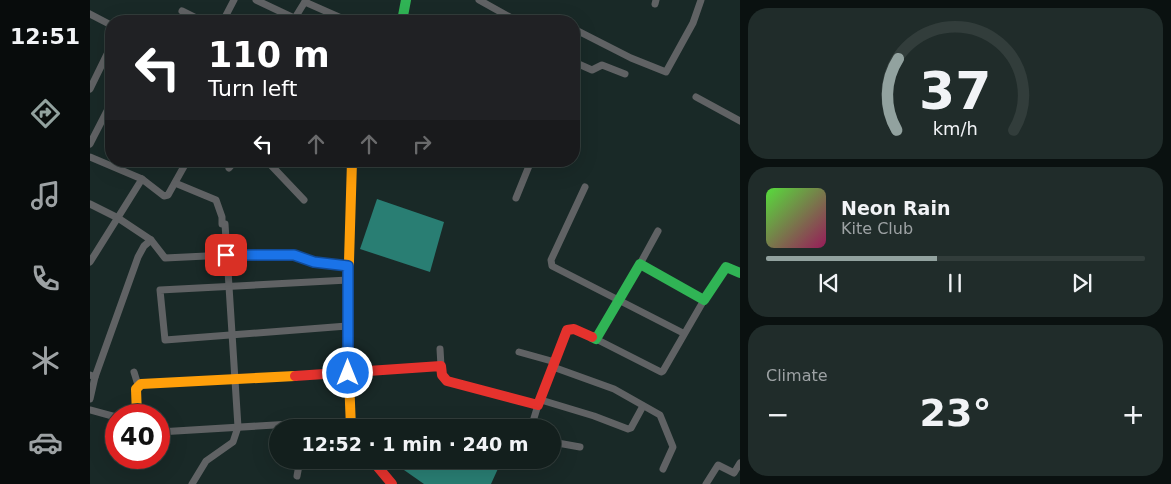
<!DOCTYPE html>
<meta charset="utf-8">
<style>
body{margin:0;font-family:"DejaVu Sans",sans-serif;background:#202c2a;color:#f1f3f6;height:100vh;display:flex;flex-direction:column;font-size:19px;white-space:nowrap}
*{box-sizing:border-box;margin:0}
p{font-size:16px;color:#9da2a4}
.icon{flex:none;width:28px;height:28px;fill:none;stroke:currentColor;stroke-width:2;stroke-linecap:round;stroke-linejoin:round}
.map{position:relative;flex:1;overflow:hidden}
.details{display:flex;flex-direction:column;gap:8px;padding:8px;background:#0a1110;width:431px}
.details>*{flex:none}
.top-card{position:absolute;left:15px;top:15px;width:475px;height:152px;border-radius:20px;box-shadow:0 5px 20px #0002,0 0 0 1px #323d3b;background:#202124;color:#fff;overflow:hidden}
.speed{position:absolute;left:15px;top:404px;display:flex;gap:10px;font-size:25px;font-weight:700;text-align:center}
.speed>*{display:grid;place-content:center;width:65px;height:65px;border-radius:50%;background:#131f1d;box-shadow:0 5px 20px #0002,0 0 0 1px #323d3b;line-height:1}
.speed .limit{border:8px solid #d22;background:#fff;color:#111}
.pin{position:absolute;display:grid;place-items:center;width:42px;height:42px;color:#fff;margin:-21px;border-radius:10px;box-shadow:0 2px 8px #0006}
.me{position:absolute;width:55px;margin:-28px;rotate:0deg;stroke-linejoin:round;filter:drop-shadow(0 0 4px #0008)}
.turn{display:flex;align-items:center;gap:18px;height:105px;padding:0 20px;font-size:22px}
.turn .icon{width:65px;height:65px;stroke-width:2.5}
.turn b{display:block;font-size:35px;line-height:42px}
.lanes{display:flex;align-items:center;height:48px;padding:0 20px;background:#0003;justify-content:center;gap:25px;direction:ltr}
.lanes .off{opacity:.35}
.big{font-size:38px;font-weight:700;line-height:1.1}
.details .tile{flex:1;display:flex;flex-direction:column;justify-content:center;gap:8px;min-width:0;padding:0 18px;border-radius:20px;background:#202c2a}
.details .dial{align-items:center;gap:0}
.dial svg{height:130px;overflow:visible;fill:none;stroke:#323d3b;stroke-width:7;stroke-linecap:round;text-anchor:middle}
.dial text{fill:#f1f3f6;stroke:none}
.song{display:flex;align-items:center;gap:15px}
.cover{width:60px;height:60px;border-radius:8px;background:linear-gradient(135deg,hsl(110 70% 55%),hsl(330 70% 35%))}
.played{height:5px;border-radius:2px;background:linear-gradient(90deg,#92a29f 45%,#323d3b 45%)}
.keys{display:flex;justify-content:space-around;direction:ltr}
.heat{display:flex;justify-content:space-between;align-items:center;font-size:28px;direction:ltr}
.trip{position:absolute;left:179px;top:419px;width:292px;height:50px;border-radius:25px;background:#131f1d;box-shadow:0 5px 20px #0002,0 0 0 1px #323d3b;font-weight:700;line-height:50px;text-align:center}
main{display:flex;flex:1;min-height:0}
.tab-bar{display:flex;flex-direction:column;width:90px;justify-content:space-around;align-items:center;background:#080c0c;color:#9da2a4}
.tab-bar .icon{width:35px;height:35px}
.tab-bar .active{color:#92a29f}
.tab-bar b{font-size:22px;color:#f1f3f6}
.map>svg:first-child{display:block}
.water{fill:#297e73}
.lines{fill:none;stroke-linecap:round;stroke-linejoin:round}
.street{stroke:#606264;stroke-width:7}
.fast{stroke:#30b455;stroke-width:10}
.slow{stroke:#ff9f0a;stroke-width:10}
.jam{stroke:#e5322d;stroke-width:10}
.route-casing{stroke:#114b97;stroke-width:12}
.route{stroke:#1a73e8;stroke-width:9}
</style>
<main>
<nav class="tab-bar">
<b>12:51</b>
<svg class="icon active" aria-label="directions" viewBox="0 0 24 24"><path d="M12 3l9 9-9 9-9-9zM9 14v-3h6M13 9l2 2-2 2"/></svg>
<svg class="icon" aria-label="music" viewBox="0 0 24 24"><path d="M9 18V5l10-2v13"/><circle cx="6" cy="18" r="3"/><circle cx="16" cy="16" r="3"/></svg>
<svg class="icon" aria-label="phone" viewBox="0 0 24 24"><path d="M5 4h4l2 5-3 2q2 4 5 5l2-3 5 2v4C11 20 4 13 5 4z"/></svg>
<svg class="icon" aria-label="climate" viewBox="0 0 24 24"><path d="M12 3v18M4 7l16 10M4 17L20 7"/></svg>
<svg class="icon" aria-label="car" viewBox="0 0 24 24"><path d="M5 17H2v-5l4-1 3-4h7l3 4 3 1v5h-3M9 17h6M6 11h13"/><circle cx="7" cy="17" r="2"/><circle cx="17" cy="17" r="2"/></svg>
</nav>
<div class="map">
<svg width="650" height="484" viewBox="0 0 650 484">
<rect width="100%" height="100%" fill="#192927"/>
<!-- water -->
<g class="water">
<path d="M 287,199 L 354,222 L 340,272 L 270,249 Z"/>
<path d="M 322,460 L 411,460 L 411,462 L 401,484 L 334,484 L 314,470 Z"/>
</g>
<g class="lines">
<!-- street -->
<g class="street">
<path d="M 166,0 L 204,18"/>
<path d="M 389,0 L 427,21"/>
<path d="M 215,2 L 258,21"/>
<path d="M 565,4 L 566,0"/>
<path d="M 92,11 L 112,21"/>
<path d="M 0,14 L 21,25"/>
<path d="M 133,21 L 144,0"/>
<path d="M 203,21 L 216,0"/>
<path d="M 484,41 L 488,31 L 541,58 L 576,72 L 603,23 L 611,0"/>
<path d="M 484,52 L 486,54 L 484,61"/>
<path d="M 484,62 L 502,70 L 512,65 L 535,74"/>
<path d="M 0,89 L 21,46"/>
<path d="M 606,97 L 650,121"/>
<path d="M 0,144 L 21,103"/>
<path d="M 177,161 L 214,200"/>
<path d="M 139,168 L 145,161"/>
<path d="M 52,179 L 74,196 L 78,195 L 97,161"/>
<path d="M 85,183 L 126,200 L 132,217 L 132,224"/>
<path d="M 495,187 L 461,260 L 462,266 L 593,333"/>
<path d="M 426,198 L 441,161"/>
<path d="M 0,204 L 28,218 L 61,240 L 75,258 L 137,255 L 204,255 L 224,262 L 258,266"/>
<path d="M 0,262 L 52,179 L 0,157"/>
<path d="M 550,264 L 568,231"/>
<path d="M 257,326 L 75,340 L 70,290 L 258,280"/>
<path d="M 506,339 L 571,372 L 573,371 L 614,300"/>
<path d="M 350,349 L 351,366"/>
<path d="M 429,352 L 465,362"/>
<path d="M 463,367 L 524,389 L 570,415 L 583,447 L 573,469"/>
<path d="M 44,372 L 48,385 L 51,386"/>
<path d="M 0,375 L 5,377 L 0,399"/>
<path d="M 5,377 L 48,257 L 54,246 L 61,240"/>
<path d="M 451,400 L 504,416 L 538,429 L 541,428 L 553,406"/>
<path d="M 0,410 L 26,417"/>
<path d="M 441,428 L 448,405"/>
<path d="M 69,432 L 201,424 L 239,428"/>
<path d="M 462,442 L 490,447"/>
<path d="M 207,476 L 210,460"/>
<path d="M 102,484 L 116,461 L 143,442 L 148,427 L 135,224"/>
<path d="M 616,484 L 628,465 L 644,473 L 650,463"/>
</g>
<!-- fast -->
<g class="fast">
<path d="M 312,21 L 316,0"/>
<path d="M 502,337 L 506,339 L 550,264 L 614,300 L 636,267 L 650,273"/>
</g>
<!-- slow -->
<g class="slow">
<path d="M 47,415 L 46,389 L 51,384 L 205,376"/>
<path d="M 261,428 L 257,328 L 262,161"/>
</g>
<!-- jam -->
<g class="jam">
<path d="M 205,376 L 351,366 L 352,375 L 357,381 L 448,405 L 477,330 L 484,329 L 502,337"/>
<path d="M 282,460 L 302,484"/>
</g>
</g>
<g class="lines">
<defs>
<path id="route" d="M 136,255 L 204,255 L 224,262 L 258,266 L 258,373"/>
</defs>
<!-- route casing -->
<use href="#route" class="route-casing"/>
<!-- route -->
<use href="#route" class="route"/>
</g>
</svg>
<div class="speed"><div class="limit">40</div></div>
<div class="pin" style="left:136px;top:255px;background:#d93025"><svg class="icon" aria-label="arrive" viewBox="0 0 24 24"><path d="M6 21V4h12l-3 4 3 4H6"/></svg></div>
<svg class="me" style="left:258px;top:373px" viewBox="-20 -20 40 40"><circle r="17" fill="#1a73e8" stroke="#fff" stroke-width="3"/><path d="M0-11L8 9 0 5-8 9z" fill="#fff"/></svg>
<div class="trip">12:52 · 1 min · 240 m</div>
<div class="top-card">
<div class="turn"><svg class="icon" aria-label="left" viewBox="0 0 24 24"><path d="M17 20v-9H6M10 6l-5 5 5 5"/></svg><div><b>110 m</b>Turn left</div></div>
<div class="lanes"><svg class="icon" aria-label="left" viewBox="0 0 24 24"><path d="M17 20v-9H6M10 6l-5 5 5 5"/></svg><svg class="icon off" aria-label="ahead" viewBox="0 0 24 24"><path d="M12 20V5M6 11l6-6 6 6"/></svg><svg class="icon off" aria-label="ahead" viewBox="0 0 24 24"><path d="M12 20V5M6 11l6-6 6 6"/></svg><svg class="icon off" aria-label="right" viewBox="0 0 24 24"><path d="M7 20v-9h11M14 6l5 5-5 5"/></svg></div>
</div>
</div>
<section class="details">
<div class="tile dial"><svg viewBox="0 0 100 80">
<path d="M14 69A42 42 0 1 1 86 69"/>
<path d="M14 69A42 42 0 0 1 15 25" stroke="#92a29f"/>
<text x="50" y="56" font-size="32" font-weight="700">37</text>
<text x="50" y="72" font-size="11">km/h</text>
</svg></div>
<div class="tile">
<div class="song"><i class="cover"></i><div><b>Neon Rain</b><p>Kite Club</p></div></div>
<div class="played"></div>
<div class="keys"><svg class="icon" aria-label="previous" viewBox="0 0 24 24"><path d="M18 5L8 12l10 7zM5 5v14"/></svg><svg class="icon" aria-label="pause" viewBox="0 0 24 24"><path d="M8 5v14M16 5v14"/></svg><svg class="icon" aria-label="next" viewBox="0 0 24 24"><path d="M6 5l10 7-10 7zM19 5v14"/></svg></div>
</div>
<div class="tile"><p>Climate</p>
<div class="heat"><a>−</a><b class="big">23°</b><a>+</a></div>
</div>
</section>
</main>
